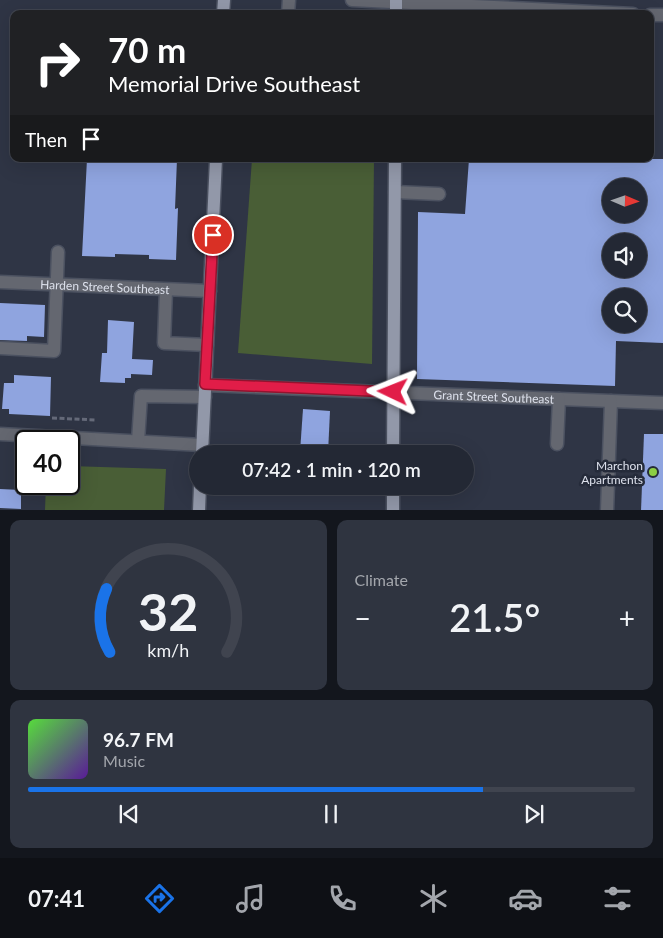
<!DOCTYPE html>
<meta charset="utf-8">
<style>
body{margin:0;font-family:Lato,sans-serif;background:#2f3440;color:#f1f3f6;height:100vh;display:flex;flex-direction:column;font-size:19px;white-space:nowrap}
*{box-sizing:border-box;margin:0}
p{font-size:16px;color:#a3a6ac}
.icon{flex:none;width:28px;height:28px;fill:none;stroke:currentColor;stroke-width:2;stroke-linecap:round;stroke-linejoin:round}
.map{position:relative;height:510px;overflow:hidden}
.panel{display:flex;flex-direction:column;gap:10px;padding:10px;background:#13161d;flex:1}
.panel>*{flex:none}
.banner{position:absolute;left:10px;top:10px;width:644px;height:152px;border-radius:10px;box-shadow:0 5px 20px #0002,0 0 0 1px #40444f;background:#202124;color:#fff;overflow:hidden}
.needle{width:32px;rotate:92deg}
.controls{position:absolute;left:602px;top:178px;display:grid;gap:10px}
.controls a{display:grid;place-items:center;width:45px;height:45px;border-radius:50%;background:#232834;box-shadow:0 5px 20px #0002,0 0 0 1px #40444f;font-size:25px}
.speed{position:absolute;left:15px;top:430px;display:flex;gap:10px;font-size:25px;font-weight:700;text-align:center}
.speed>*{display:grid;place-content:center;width:65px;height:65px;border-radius:50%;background:#232834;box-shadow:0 5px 20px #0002,0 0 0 1px #40444f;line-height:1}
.speed .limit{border:2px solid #111;border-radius:8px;background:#fff;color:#111}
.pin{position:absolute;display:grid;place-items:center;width:42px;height:42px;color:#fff;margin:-21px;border:2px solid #fff;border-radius:50%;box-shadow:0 1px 5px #0007}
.me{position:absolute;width:55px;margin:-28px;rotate:272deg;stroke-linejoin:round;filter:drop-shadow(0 0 4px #0008)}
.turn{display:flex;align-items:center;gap:18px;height:105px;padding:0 15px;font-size:22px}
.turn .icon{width:65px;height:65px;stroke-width:2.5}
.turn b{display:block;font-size:35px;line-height:42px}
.then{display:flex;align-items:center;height:48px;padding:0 15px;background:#0003;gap:10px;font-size:19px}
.big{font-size:38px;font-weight:600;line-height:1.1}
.panel .widget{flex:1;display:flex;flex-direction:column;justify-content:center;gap:8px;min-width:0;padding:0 18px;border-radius:10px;background:#2f3440}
.panel .dial{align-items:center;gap:0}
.dial svg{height:130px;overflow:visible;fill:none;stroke:#40444f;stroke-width:7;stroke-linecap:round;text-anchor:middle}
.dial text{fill:#f1f3f6;stroke:none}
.song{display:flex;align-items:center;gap:15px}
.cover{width:60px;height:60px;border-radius:8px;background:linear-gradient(135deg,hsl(110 70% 55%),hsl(270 70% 35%))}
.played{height:5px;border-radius:2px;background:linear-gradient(90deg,#1a73e8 75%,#40444f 75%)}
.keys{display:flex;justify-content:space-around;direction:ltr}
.heat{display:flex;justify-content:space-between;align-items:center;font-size:28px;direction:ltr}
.panel .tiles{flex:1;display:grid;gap:10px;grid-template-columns:1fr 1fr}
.widget:last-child{grid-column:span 2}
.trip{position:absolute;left:189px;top:445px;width:285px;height:50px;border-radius:25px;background:#232834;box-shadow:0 5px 20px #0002,0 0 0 1px #40444f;font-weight:600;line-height:50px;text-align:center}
.dock{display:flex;height:80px;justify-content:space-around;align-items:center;background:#0e1015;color:#a3a6ac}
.dock .icon{width:35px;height:35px}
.dock .current{color:#1a73e8}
.dock b{font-size:22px;color:#f1f3f6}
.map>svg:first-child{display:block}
.green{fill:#495e36}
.building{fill:#8fa4df;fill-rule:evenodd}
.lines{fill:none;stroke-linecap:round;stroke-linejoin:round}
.minor-casing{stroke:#4b5160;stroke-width:15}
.major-casing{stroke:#4b5160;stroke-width:15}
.path{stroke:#656a79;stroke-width:3;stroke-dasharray:5 2.5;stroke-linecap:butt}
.minor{stroke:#646770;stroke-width:12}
.major{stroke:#9298a9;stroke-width:12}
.route-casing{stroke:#92132f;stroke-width:12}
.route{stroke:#e11d48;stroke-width:9}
.poi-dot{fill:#8cce45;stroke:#252b3a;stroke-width:2}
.labels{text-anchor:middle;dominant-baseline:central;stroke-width:5;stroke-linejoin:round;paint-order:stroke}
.street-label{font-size:12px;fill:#dde1ec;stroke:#252b3a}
.poi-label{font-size:12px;fill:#dde1ec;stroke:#252b3a;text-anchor:end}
</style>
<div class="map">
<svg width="663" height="511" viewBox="0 0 663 511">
<rect width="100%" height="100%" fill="#2f3545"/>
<!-- green -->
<g class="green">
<path d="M 252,159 L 374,159 L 372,364 L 238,353 Z"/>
<path d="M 69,466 L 166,469 L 164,510 L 45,510 L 46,484 L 69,484 Z"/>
</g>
<!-- building -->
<g class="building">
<path d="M 87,159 L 177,159 L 175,209 L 178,208 L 176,260 L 149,259 L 149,255 L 115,254 L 115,257 L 82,256 Z"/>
<path d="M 469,159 L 663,159 L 663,343 L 616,341 L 615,386 L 417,379 L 418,212 L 465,214 ZM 611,186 L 639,186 L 639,214 L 611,214 ZM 611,241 L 639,241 L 639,269 L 611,269 ZM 611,296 L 639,296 L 639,324 L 611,324 Z"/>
<path d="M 0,303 L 45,305 L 44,337 L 27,336 L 27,341 L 0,340 Z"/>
<path d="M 108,320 L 134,322 L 132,359 L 153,360 L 152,375 L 131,374 L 131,378 L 125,378 L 125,383 L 100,382 L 102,353 L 107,353 Z"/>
<path d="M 14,375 L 51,377 L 50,416 L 9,414 L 9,409 L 2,409 L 4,383 L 14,383 Z"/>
<path d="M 303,409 L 330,411 L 328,453 L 300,452 Z"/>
<path d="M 644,434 L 663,434 L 663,511 L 641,511 Z"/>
<path d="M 0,489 L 21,490 L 21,509 L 0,508 Z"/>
</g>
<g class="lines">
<defs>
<g id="minor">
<path d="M 352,0 L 633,14"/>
<path d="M 288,14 L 289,0"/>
<path d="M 650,15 L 663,15"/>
<path d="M 395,192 L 439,194"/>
<path id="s1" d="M 0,282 L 210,291"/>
<path d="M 166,290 L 164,343 L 207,345"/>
<path d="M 0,348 L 54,351 L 58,252"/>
<path id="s2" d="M 205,385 L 663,403"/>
<path d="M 0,434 L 202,445"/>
<path d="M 138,441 L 141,396 L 205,397"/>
<path d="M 557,444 L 559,399"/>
<path d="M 607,511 L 611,401"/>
</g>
<g id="major">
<path d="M 223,14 L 224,0"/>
<path d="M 396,14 L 396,0"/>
<path d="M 202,454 L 216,159"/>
<path d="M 393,454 L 395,159"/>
<path d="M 199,511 L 200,486"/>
<path d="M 393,511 L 393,486"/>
</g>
</defs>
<!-- minor casing -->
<use href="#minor" class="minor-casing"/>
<!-- major casing -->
<use href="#major" class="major-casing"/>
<!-- path -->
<path class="path" d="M 52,418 L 96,420"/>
<!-- minor -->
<use href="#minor" class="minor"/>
<!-- major -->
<use href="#major" class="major"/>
</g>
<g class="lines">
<defs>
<path id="route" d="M 213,235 L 205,384 L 393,392"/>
</defs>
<!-- route casing -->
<use href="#route" class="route-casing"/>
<!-- route -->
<use href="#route" class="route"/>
</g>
<!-- markers -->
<circle class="poi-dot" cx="653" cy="472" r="5"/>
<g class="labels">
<!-- street labels -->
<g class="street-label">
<text stroke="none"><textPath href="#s1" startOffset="105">Harden Street Southeast</textPath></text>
<text stroke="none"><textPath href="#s2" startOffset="289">Grant Street Southeast</textPath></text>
</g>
<!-- poi labels -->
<g class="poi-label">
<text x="643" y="465">Marchon<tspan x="643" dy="14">Apartments</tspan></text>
</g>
</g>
</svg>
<div class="controls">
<a><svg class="needle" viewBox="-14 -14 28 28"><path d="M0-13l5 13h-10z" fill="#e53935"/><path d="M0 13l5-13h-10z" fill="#a3a6ac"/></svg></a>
<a><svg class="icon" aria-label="sound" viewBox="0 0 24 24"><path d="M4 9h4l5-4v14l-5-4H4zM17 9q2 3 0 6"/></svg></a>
<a><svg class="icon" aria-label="search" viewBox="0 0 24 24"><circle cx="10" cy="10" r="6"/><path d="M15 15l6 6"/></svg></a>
</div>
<div class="speed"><div class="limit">40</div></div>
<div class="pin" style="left:213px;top:235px;background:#d93025"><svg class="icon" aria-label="arrive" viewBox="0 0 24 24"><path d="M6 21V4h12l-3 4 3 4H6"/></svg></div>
<svg class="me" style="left:393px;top:392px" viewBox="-20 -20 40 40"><path d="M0-17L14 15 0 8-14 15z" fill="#e11d48" stroke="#fff" stroke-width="4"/></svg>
<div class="trip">07:42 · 1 min · 120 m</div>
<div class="banner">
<div class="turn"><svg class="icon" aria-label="right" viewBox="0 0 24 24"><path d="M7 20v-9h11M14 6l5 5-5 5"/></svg><div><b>70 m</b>Memorial Drive Southeast</div></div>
<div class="then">Then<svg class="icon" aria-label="arrive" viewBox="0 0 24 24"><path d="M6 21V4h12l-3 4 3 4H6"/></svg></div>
</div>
</div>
<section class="panel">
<div class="tiles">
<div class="widget dial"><svg viewBox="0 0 100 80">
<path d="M14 69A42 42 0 1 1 86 69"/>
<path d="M14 69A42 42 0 0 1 12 30" stroke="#1a73e8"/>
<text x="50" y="56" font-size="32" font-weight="700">32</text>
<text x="50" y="72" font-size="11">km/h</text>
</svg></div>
<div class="widget"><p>Climate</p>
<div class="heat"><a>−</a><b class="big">21.5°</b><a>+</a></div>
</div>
<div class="widget">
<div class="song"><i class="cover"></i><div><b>96.7 FM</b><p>Music</p></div></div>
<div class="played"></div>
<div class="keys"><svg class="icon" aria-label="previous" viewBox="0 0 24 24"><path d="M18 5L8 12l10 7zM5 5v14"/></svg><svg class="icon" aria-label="pause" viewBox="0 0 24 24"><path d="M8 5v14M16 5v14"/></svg><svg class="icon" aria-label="next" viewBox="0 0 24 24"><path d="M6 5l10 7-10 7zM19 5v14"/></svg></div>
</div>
</div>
</section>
<nav class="dock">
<b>07:41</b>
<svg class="icon current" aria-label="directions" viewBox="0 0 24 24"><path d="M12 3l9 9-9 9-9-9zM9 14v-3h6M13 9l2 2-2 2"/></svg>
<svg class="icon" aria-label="music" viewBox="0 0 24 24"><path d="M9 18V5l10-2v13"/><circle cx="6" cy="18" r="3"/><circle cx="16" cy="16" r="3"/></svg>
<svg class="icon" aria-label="phone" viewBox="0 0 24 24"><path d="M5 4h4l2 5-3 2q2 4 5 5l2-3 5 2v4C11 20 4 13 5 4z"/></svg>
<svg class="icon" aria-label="climate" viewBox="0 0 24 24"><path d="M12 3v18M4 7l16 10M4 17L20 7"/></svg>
<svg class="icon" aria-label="car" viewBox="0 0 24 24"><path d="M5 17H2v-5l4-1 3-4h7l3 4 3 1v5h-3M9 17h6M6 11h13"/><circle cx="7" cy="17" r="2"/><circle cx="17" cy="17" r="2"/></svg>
<svg class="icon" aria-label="filters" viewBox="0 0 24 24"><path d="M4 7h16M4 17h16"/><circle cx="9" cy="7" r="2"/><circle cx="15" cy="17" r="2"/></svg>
</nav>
